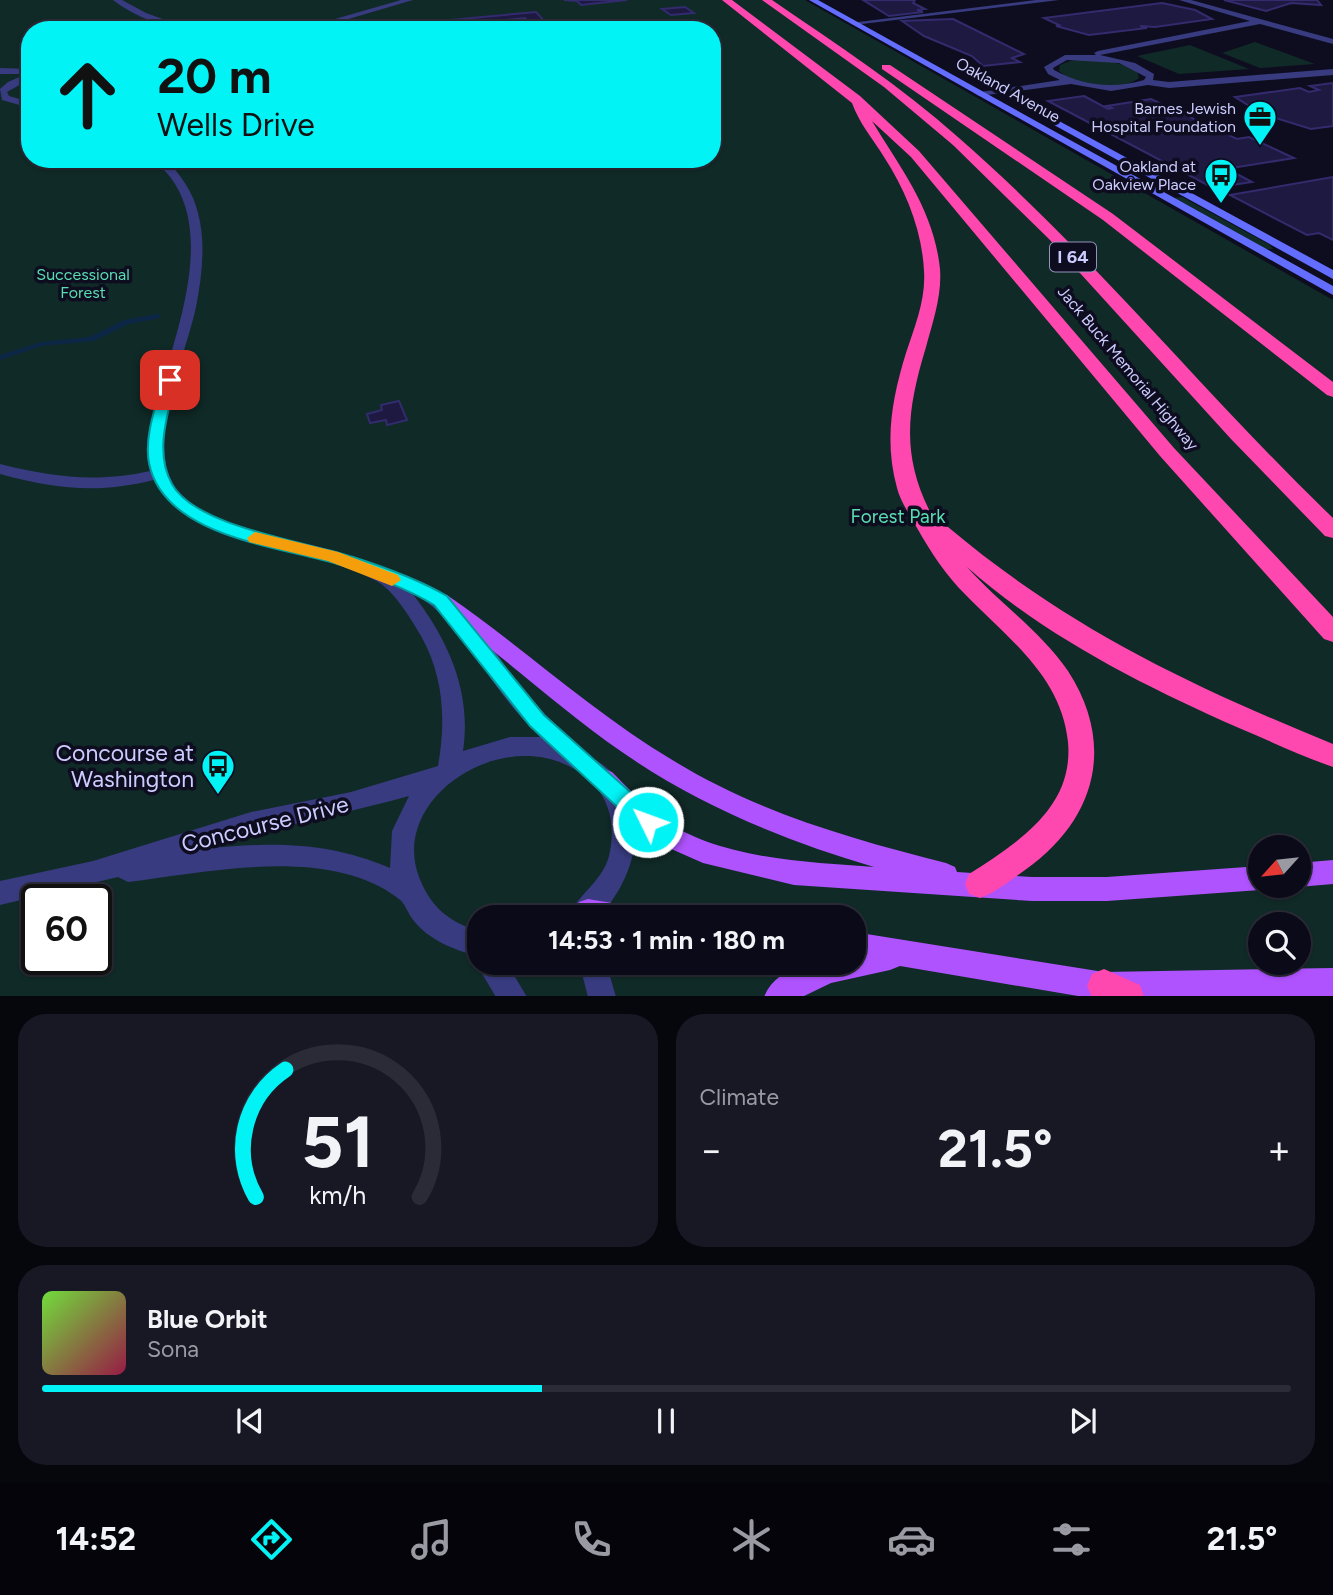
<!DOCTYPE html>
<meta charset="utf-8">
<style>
body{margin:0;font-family:Figtree,sans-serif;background:#181825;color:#f1f3f6;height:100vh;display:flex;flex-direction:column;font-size:26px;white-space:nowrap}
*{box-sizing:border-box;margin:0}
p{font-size:23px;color:#999aa2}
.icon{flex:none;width:38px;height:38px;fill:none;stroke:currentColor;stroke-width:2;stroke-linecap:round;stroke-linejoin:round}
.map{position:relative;height:996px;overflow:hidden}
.panel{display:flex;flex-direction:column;gap:18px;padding:18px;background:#06060d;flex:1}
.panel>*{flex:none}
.hud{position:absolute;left:21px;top:21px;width:700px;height:147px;border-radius:28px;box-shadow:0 2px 5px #0004,0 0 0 2px #2a2b37;background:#01f3f6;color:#111;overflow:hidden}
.needle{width:46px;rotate:243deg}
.buttons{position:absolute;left:1248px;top:835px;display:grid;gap:14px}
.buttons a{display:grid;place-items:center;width:63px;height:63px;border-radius:50%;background:#0a0a18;box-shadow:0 2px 5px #0004,0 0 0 2px #2a2b37;font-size:35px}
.speed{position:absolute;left:21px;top:884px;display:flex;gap:14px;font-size:35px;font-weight:700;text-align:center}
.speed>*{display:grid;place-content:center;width:91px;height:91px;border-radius:50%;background:#0a0a18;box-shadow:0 2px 5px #0004,0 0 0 2px #2a2b37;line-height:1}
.speed .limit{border:4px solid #111;border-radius:10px;background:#fff;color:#111}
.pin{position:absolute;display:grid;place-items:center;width:60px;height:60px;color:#fff;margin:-30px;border-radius:14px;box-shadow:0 4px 10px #0006}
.me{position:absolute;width:77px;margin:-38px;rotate:312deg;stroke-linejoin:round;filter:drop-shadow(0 0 5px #0008)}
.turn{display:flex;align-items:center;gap:24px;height:147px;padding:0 21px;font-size:32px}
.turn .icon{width:91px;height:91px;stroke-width:2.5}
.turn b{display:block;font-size:49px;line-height:60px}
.big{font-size:52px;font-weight:700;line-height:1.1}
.panel .card{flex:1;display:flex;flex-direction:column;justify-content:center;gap:10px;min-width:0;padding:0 24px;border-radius:28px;background:#181825}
.panel .dial{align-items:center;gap:0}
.dial svg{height:182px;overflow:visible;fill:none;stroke:#2a2b37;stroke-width:7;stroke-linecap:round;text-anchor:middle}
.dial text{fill:#f1f3f6;stroke:none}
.song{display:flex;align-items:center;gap:21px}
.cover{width:84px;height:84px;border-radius:10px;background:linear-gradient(135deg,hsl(100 70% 55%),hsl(340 70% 35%))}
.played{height:7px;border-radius:4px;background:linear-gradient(90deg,#01f3f6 40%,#2a2b37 40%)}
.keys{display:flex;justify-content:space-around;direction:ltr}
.heat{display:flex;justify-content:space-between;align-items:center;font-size:38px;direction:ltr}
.panel .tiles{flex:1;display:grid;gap:18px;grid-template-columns:1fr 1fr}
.card:last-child{grid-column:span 2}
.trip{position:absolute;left:467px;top:905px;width:399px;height:70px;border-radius:28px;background:#0a0a18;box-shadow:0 2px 5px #0004,0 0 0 2px #2a2b37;font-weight:700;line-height:70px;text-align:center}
.tabs{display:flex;height:112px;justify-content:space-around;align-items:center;background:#04040a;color:#999aa2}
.tabs .icon{width:49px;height:49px}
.tabs .current{color:#01f3f6}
.tabs b{font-size:32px;color:#f1f3f6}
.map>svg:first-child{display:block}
.green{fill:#102a27;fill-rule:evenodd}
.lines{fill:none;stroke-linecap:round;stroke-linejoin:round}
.stream{fill:#0c2645;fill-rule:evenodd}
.building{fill:#1d1941;stroke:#322b6d;stroke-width:2}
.street{fill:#383b7f;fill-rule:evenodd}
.secondary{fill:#636dff;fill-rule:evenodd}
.primary{fill:#af53fe;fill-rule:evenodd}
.highway{fill:#fe47af;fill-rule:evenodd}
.route{fill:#01f3f6;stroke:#019ea0;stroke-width:2}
.slow{fill:#f59e0b}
.labels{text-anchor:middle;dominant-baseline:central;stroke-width:7;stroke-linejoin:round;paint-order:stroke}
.far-street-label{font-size:16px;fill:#cdccff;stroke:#0e0d20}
.far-poi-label{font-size:16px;fill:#cdccff;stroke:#0e0d20;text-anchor:end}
.far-park-label{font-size:16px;fill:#58deb1;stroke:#0e0d20}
.shield{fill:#0e0d20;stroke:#9493bc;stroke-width:2}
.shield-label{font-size:18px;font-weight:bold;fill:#cdccff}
.park-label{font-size:19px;fill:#58deb1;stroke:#0e0d20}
.near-poi-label{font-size:23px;fill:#cdccff;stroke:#0e0d20;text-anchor:end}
.near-street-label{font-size:23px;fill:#cdccff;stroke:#0e0d20}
</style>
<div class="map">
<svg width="1333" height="997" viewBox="0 0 1333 997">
<rect width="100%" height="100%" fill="#0e0d20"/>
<!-- green -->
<g class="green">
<path d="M 0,0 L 805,0 L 1333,300 L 1333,996 L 0,997 ZM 30,30 L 712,30 L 712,159 L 30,159 ZM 1260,847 L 1298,847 L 1298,886 L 1260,886 ZM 37,900 L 96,900 L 96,959 L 37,959 ZM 480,917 L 854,917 L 854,962 L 480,962 ZM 1260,924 L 1298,924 L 1298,962 L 1260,962 Z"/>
<path d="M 1255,42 L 1315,64 L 1260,68 L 1222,53 Z"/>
<path d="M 1190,45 L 1249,69 L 1179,74 L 1137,56 Z"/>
<path d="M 1070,61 C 1091,58 1118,60 1137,71 L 1139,78 C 1121,92 1076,86 1059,71 L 1060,65 Z"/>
<path d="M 1182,197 L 1270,245 L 1273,249 L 1266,249 L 1174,198 Z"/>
</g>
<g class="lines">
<!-- stream -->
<path class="stream" d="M 157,314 L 160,314 L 160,318 L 129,324 L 94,341 L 42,346 L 0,360 L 0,355 L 41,342 L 89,337 L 124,320 Z"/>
</g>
<!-- building -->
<g class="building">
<path d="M 564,0 L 627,0 L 581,5 L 577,1 Z"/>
<path d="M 863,0 L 915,0 L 913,3 L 925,9 L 917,10 L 923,12 L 889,16 Z"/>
<path d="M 1317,0 L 1321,5 L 1291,3 L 1266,11 L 1224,0 Z"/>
<path d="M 1162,3 L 1195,10 L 1212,19 L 1155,27 L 1140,26 L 1147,28 L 1089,35 L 1056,26 L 1061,26 L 1044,18 Z"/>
<path d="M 685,7 L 694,13 L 671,15 L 662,9 Z"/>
<path d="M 536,12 L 545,22 L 552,21 L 558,27 L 535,29 L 525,18 L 409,30 L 386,30 L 384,26 Z"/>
<path d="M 953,19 L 1024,54 L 1012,58 L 1020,62 L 983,66 L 972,56 L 924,36 L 902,21 Z"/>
<path d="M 1333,83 L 1333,126 L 1311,129 L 1256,112 L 1259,112 L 1235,97 L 1300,88 L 1309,92 L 1319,90 L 1310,86 Z"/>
<path d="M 1084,96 L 1108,109 L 1112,108 L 1107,106 L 1151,99 L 1237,139 L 1249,137 L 1294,158 L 1232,168 L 1222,166 L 1252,182 L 1213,188 L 1048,101 Z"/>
<path d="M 1333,177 L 1333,240 L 1319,233 L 1307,235 L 1230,195 Z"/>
<path d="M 399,401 L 407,420 L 387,425 L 386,420 L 370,423 L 367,414 L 382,410 L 381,405 Z"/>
</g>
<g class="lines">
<!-- street -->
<g class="street">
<path d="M 113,0 L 122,0 L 146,13 L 193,30 C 166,30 134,16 113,0 Z"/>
<path d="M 401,0 L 413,0 L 311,30 L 297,30 Z"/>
<path d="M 1036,0 L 1059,0 L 854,25 L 850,23 Z"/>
<path d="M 1179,0 L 1191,0 L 1333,39 L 1333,44 L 1260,24 L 1100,55 L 1135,63 L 1154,74 L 1153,80 L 1169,82 L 1333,69 L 1333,75 L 1169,88 L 1148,85 L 1111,91 L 1071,84 L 979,96 L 974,93 L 1060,80 L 1048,74 L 1044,67 L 1065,55 L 1096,55 L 1094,53 L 1098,51 L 1250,21 ZM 1067,60 L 1119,63 L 1146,77 L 1144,80 C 1113,89 1083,86 1054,70 L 1053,68 Z"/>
<path d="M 0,68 L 30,69 L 30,79 L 7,92 L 9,96 L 30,102 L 30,108 L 2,100 L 0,89 L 8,82 L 26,74 L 0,74 Z"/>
<path d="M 155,159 L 166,159 C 180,175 193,191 198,213 C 206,243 202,276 196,307 C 186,356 140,453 181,494 C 220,533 281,536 332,550 C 354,556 375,566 396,574 C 406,578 417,579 426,584 C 470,604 493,652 522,688 C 539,709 560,730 580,749 C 590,758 604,763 613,774 C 652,818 635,878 599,917 L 568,917 C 578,894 602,882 609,856 C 615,831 612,805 595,786 C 526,711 386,790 419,877 C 430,906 449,923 480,931 L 480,962 L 506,962 L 527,997 L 496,997 L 475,962 L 478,956 C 454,950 429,940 414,921 C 408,914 405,903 399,899 C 329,845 209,872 128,882 L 118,877 L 0,905 L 0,881 L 93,861 L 251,812 L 351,792 L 438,766 C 446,721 444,677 421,636 C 411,619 395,592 378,582 C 306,540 202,558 154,480 C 97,494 56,489 0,474 L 0,464 C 52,477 97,483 150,471 C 142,446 151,421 158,397 C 175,337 212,243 175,184 C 170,175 161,168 155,159 ZM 412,593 C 451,614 472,652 497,687 C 510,705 524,721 540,737 L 510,737 L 463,751 C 472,692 448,639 412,593 ZM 409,796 L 392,831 L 390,868 C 326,841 272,842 203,849 C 271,827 341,815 409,796 Z"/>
<path d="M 579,962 L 606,962 L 616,997 L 588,997 Z"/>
</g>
<!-- secondary -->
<g class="secondary">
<path d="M 809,0 L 818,0 L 1333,286 L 1333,295 Z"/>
<path d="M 1048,115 L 1333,270 L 1333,279 L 1045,120 L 1045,116 Z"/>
</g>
<!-- primary -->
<g class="primary">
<path d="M 440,593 L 447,595 C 524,648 593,713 674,761 C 757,812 852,839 946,863 L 955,867 L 957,872 L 1032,877 L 1107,877 L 1260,866 L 1260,886 L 1269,886 L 1260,890 L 1107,901 L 1032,901 L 794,885 L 703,863 L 669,848 L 639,830 L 596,786 L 592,779 L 596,772 L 604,769 L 612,772 C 626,786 640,801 655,813 C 711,859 805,862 874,867 C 785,841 698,805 622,752 C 557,707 498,651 433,605 L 430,600 L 433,595 Z"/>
<path d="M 1333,860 L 1333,884 L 1298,887 L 1295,886 L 1298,886 L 1298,863 Z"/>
<path d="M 588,899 L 642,908 L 646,917 L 578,917 L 575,911 L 579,902 Z"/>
<path d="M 854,932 L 1104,972 L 1333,968 L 1333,996 L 1084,997 L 900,966 L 890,970 L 831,983 L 802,997 L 764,997 C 778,962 823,962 854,962 Z"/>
</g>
<!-- highway -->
<g class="highway">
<path d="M 722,0 L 732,0 L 860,96 L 919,151 L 1174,448 L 1333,617 L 1333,642 L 1324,639 L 1160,456 L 911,157 L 872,121 C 901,169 934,210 940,269 C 942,296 933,321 926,347 C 905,416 901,461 937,525 L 948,527 C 1068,628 1189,685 1333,744 L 1333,767 C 1301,756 1270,741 1239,728 C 1144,686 1046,637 967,567 C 999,603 1041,631 1068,671 C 1116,745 1096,820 1025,870 C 1011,880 997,892 980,898 L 969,894 L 965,884 L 969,874 C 1017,843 1074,808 1068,742 C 1061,673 1002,634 958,587 C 940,567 926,544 913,521 C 907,510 900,500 897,488 C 884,441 892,398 906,353 C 915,326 926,299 924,271 C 922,230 906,191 884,157 C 873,139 859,123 852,103 Z"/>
<path d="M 762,0 L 772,0 C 836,44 901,86 959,138 C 1093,255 1205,395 1333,518 L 1333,538 L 1325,536 L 1231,439 L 1049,239 L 953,145 L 884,87 Z"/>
<path d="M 882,65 L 890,65 L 1113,214 L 1333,382 L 1333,397 L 1327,395 L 1103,220 L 882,69 Z"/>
<path d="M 1104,969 L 1140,985 L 1144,997 L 1092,997 L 1087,986 L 1092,974 Z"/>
</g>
</g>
<!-- route -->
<path class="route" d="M 170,376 L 176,380 C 168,412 154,453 172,484 C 195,527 308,542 353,557 C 384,567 418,579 447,596 L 544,715 L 656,815 L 659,822 L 656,829 L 648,832 L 641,829 L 530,726 L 434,605 C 406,588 372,576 341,565 C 281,546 164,538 149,463 C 144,437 156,405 163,380 Z"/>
<!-- slow -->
<path class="slow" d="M 255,532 L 338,552 L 398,575 L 401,580 L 392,586 L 328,561 L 249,542 L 247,538 Z"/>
<!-- icons -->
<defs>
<symbol id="office-pin" viewBox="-11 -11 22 30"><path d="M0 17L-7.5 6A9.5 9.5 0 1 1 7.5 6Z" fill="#01f3f6" stroke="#0e0d20"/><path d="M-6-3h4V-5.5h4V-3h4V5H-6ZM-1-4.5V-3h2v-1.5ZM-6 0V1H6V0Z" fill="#111"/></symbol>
<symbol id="bus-pin" viewBox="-11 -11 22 30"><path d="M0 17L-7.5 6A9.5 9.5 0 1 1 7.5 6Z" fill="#01f3f6" stroke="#0e0d20"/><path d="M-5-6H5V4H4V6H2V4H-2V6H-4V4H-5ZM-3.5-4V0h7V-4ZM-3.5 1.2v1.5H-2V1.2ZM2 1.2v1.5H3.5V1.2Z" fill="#111"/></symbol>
</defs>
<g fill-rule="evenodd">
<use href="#office-pin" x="1241" y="98" width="38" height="52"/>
<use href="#bus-pin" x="1202" y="156" width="38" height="52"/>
<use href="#bus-pin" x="199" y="747" width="38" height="52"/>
</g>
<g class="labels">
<!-- far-street labels -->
<g class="far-street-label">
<text transform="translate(1008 90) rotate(29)">Oakland Avenue</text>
<text transform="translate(1128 368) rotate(50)">Jack Buck Memorial Highway</text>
</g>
<!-- far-poi labels -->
<g class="far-poi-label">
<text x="1236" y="108">Barnes Jewish<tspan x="1236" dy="18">Hospital Foundation</tspan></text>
<text x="1196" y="166">Oakland at<tspan x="1196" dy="18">Oakview Place</tspan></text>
</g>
<!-- far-park labels -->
<g class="far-park-label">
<text x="83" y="274">Successional<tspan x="83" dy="18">Forest</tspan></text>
</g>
<!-- shield labels -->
<rect class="shield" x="1050" y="242.5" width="46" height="29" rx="5"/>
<g class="shield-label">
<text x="1073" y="257">I 64</text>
</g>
<!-- park labels -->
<g class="park-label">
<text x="898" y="516">Forest Park</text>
</g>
<!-- near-poi labels -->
<g class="near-poi-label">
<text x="194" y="753">Concourse at<tspan x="194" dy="26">Washington</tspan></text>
</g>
<!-- near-street labels -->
<g class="near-street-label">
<text transform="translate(265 824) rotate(-14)">Concourse Drive</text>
</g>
</g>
</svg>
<div class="buttons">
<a><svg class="needle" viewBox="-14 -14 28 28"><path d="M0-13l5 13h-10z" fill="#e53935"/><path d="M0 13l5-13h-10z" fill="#999aa2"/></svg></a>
<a><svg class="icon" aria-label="search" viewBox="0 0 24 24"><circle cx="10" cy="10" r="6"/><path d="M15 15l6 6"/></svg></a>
</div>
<div class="speed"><div class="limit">60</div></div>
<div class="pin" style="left:170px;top:380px;background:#d93025"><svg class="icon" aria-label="arrive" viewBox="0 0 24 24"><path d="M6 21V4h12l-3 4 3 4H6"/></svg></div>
<svg class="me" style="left:648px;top:822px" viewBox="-20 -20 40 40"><circle r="17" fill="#01f3f6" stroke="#fff" stroke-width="3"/><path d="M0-11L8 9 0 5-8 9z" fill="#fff"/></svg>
<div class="trip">14:53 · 1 min · 180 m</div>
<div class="hud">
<div class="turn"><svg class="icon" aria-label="ahead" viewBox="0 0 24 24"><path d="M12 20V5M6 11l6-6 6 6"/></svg><div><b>20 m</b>Wells Drive</div></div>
</div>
</div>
<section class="panel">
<div class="tiles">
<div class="card dial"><svg viewBox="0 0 100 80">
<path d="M14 69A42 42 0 1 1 86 69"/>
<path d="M14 69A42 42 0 0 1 27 13" stroke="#01f3f6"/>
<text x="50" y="56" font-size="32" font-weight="700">51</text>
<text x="50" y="72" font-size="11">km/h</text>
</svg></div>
<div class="card"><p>Climate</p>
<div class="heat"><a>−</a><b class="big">21.5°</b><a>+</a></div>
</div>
<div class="card">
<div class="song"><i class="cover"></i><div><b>Blue Orbit</b><p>Sona</p></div></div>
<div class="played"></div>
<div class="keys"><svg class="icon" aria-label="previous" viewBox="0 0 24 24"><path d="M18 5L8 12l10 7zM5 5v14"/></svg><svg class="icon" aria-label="pause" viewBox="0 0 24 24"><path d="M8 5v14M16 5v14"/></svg><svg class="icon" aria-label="next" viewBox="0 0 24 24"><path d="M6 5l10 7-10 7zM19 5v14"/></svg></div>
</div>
</div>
</section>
<nav class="tabs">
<b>14:52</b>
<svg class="icon current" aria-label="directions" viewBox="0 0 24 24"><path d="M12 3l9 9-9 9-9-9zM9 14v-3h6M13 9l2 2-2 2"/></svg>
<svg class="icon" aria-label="music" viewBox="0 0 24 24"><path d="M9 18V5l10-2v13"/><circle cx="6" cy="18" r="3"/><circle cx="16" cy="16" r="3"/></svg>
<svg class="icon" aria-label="phone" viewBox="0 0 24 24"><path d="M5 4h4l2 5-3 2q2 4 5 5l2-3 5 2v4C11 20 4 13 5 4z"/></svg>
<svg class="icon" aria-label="climate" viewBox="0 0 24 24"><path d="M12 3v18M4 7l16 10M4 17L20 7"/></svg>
<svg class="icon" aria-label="car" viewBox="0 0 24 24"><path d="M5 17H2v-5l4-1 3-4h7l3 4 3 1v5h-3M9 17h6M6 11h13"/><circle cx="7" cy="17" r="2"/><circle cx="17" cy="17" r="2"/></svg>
<svg class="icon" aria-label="filters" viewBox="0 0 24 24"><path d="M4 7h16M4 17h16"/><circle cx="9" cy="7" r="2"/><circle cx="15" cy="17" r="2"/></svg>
<b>21.5°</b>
</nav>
